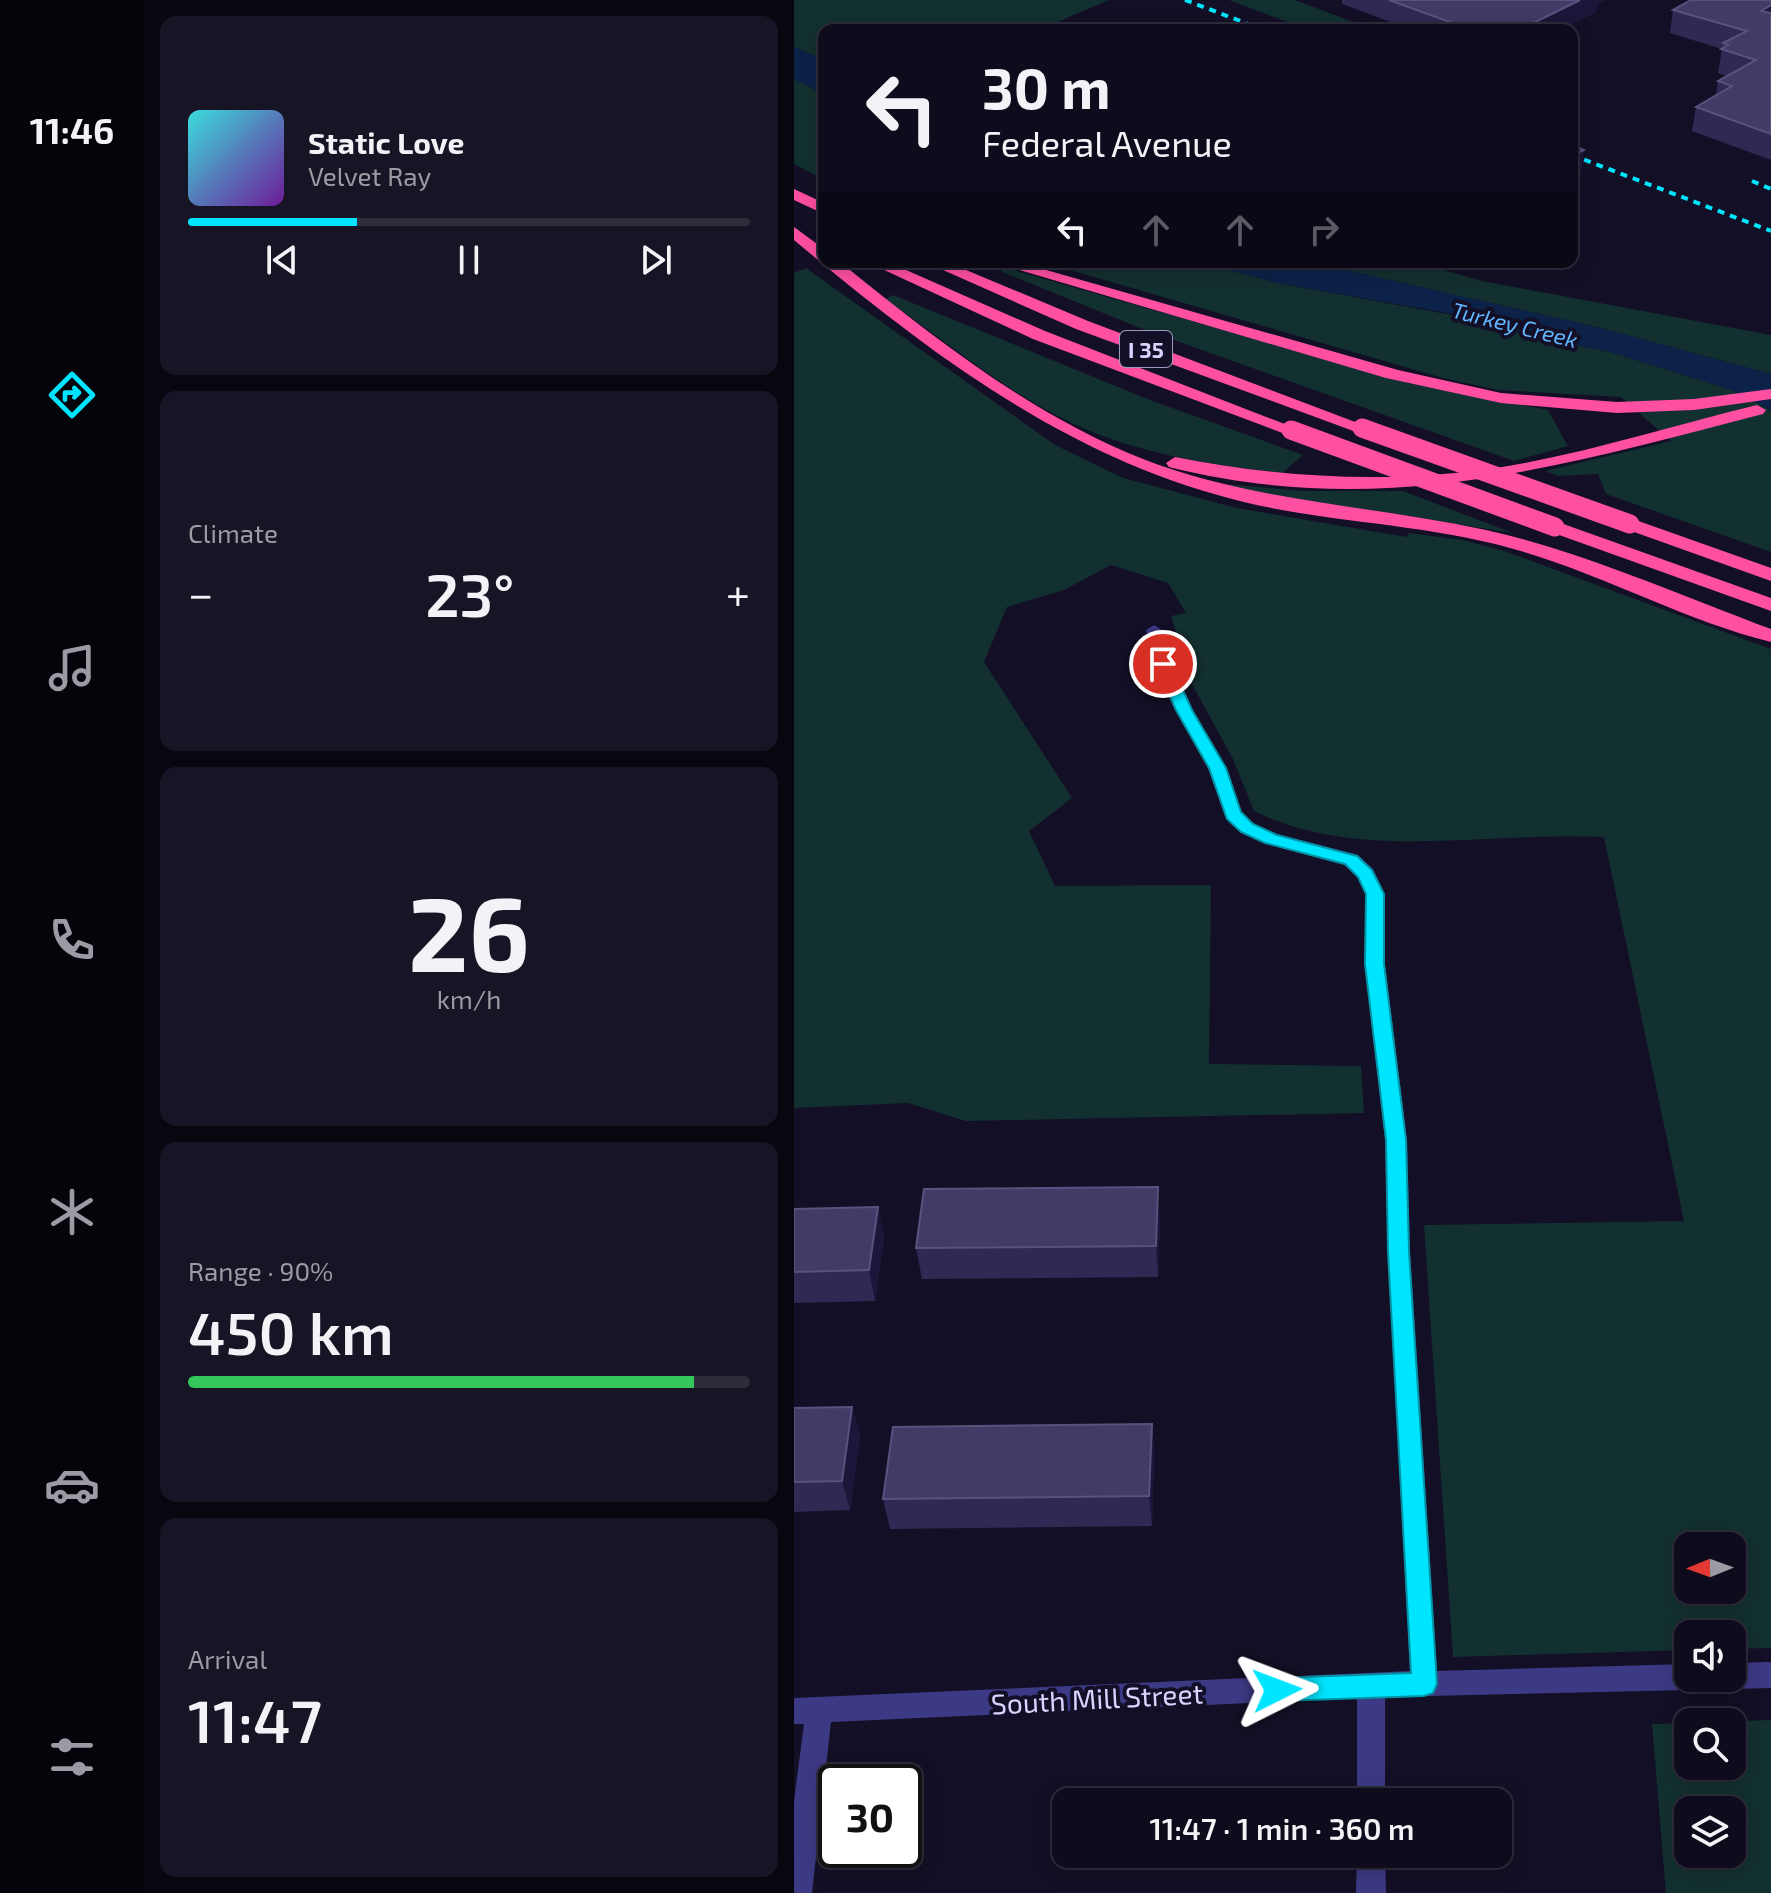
<!DOCTYPE html>
<meta charset="utf-8">
<style>
body{margin:0;font-family:"Exo 2",sans-serif;background:#171425;color:#f1f3f6;height:100vh;display:flex;flex-direction:column;font-size:30px;white-space:nowrap}
*{box-sizing:border-box;margin:0}
p{font-size:26px;color:#9b9ba3}
.icon{flex:none;width:44px;height:44px;fill:none;stroke:currentColor;stroke-width:2;stroke-linecap:round;stroke-linejoin:round}
.map{position:relative;flex:1;overflow:hidden}
.drawer{display:flex;flex-direction:column;gap:16px;padding:16px;background:#08060f;width:650px}
.drawer>*{flex:none}
.guide{position:absolute;left:24px;top:24px;width:760px;height:244px;border-radius:16px;box-shadow:0 4px 20px #0003,0 0 0 2px #2e2b3b;background:#0e0b1c;color:#f1f3f6;overflow:hidden}
.needle{width:52px;rotate:269deg}
.controls{position:absolute;left:880px;top:1532px;display:grid;gap:16px}
.controls a{display:grid;place-items:center;width:72px;height:72px;border-radius:16px;background:#0e0b1c;box-shadow:0 4px 20px #0003,0 0 0 2px #2e2b3b;font-size:40px}
.speed{position:absolute;left:24px;top:1764px;display:flex;gap:16px;font-size:40px;font-weight:700;text-align:center}
.speed>*{display:grid;place-content:center;width:104px;height:104px;border-radius:50%;background:#0e0b1c;box-shadow:0 4px 20px #0003,0 0 0 2px #2e2b3b;line-height:1}
.speed .limit{border:4px solid #111;border-radius:12px;background:#fff;color:#111}
.pin{position:absolute;display:grid;place-items:center;width:68px;height:68px;color:#fff;margin:-34px;border:4px solid #fff;border-radius:50%;box-shadow:0 2px 8px #0007}
.me{position:absolute;width:88px;margin:-44px;rotate:87deg;stroke-linejoin:round;filter:drop-shadow(0 0 6px #0008)}
.turn{display:flex;align-items:center;gap:28px;height:168px;padding:0 32px;font-size:36px}
.turn .icon{width:104px;height:104px;stroke-width:2.5}
.turn b{display:block;font-size:56px;line-height:68px}
.lanes{display:flex;align-items:center;height:76px;padding:0 32px;background:#0003;justify-content:center;gap:40px;direction:ltr}
.lanes .off{opacity:.35}
.big{font-size:60px;font-weight:600;line-height:1.1}
.drawer .card{flex:1;display:flex;flex-direction:column;justify-content:center;gap:12px;min-width:0;padding:0 28px;border-radius:16px;background:#171425}
.drawer .dial{align-items:center;gap:0}
.dial b{font-size:104px;line-height:1}
.song{display:flex;align-items:center;gap:24px}
.cover{width:96px;height:96px;border-radius:12px;background:linear-gradient(135deg,hsl(180 70% 55%),hsl(280 70% 35%))}
.played{height:8px;border-radius:4px;background:linear-gradient(90deg,#00e5ff 30%,#2e2b3b 30%)}
.keys{display:flex;justify-content:space-around;direction:ltr}
.heat{display:flex;justify-content:space-between;align-items:center;font-size:44px;direction:ltr}
.charge{height:12px;border-radius:6px;background:linear-gradient(90deg,#34c759 90%,#2e2b3b 0)}
.trip{position:absolute;left:258px;top:1788px;width:460px;height:80px;border-radius:16px;background:#0e0b1c;box-shadow:0 4px 20px #0003,0 0 0 2px #2e2b3b;font-weight:600;line-height:80px;text-align:center}
main{display:flex;flex:1;min-height:0}
.menu{display:flex;flex-direction:column;width:144px;justify-content:space-around;align-items:center;background:#06040b;color:#9b9ba3}
.menu .icon{width:56px;height:56px}
.menu .on{color:#00e5ff}
.menu b{font-size:36px;color:#f1f3f6}
.map>svg:first-child{display:block}
.green{fill:#12302f;fill-rule:evenodd}
.water{fill:#0c2248}
.lines{fill:none;stroke-linecap:round;stroke-linejoin:round}
.street{fill:#3d3a85;fill-rule:evenodd}
.highway{fill:#ff4fa3;fill-rule:evenodd}
.rail{stroke:#00e5ff;stroke-width:4;stroke-dasharray:7 6;stroke-linecap:butt}
.highway-bridge{stroke:#ff4fa3;stroke-width:19}
.wall{fill:#312854}
.shaded-wall{fill:#1d163a}
.building{fill:#433a66;stroke:#5a527e;stroke-width:2}
.route{fill:#00e5ff;stroke:#0095a6;stroke-width:2}
.labels{text-anchor:middle;dominant-baseline:central;stroke-width:8;stroke-linejoin:round;paint-order:stroke}
.far-water-label{font-size:22px;font-style:italic;fill:#62b6ff;stroke:#130f26}
.shield{fill:#130f26;stroke:#9e99be;stroke-width:2}
.shield-label{font-size:22px;font-weight:bold;fill:#d9d4ff}
.near-street-label{font-size:28px;fill:#d9d4ff;stroke:#130f26}
</style>
<main>
<nav class="menu">
<b>11:46</b>
<svg class="icon on" aria-label="directions" viewBox="0 0 24 24"><path d="M12 3l9 9-9 9-9-9zM9 14v-3h6M13 9l2 2-2 2"/></svg>
<svg class="icon" aria-label="music" viewBox="0 0 24 24"><path d="M9 18V5l10-2v13"/><circle cx="6" cy="18" r="3"/><circle cx="16" cy="16" r="3"/></svg>
<svg class="icon" aria-label="phone" viewBox="0 0 24 24"><path d="M5 4h4l2 5-3 2q2 4 5 5l2-3 5 2v4C11 20 4 13 5 4z"/></svg>
<svg class="icon" aria-label="climate" viewBox="0 0 24 24"><path d="M12 3v18M4 7l16 10M4 17L20 7"/></svg>
<svg class="icon" aria-label="car" viewBox="0 0 24 24"><path d="M5 17H2v-5l4-1 3-4h7l3 4 3 1v5h-3M9 17h6M6 11h13"/><circle cx="7" cy="17" r="2"/><circle cx="17" cy="17" r="2"/></svg>
<svg class="icon" aria-label="filters" viewBox="0 0 24 24"><path d="M4 7h16M4 17h16"/><circle cx="9" cy="7" r="2"/><circle cx="15" cy="17" r="2"/></svg>
</nav>
<section class="drawer">
<div class="card">
<div class="song"><i class="cover"></i><div><b>Static Love</b><p>Velvet Ray</p></div></div>
<div class="played"></div>
<div class="keys"><svg class="icon" aria-label="previous" viewBox="0 0 24 24"><path d="M18 5L8 12l10 7zM5 5v14"/></svg><svg class="icon" aria-label="pause" viewBox="0 0 24 24"><path d="M8 5v14M16 5v14"/></svg><svg class="icon" aria-label="next" viewBox="0 0 24 24"><path d="M6 5l10 7-10 7zM19 5v14"/></svg></div>
</div>
<div class="card"><p>Climate</p>
<div class="heat"><a>−</a><b class="big">23°</b><a>+</a></div>
</div>
<div class="card dial"><b>26</b><p>km/h</p></div>
<div class="card"><p>Range · 90%</p><b class="big">450 km</b><div class="charge"></div></div>
<div class="card"><p>Arrival</p><b class="big">11:47</b></div>
</section>
<div class="map">
<svg width="977" height="1893" viewBox="0 0 977 1893">
<rect width="100%" height="100%" fill="#130f26"/>
<!-- green -->
<g class="green">
<path d="M 0,0 L 315,0 L 245,30 L 30,30 L 30,60 L 0,47 Z"/>
<path d="M 435,0 L 501,0 L 580,30 L 514,30 Z"/>
<path d="M 0,79 L 30,94 L 30,180 L 0,164 Z"/>
<path d="M 248,262 L 404,262 L 484,283 L 658,315 L 720,332 L 816,352 L 938,390 L 977,410 L 977,552 L 812,494 L 804,474 L 764,476 L 751,471 L 877,441 L 827,397 L 704,390 L 649,378 Z"/>
<path d="M 517,262 L 622,262 L 688,281 L 977,335 L 977,374 L 807,328 Z"/>
<path d="M 12,268 L 261,445 L 329,478 L 443,508 L 613,537 L 615,533 L 669,540 L 710,551 L 977,649 L 977,1648 L 938,1649 L 938,1634 L 894,1634 L 894,1650 L 659,1657 L 630,1225 L 890,1221 L 810,837 C 696,831 566,863 460,811 L 439,759 L 399,686 L 377,616 L 392,613 L 374,583 L 317,565 L 270,590 L 213,607 L 190,662 L 278,798 L 235,831 L 261,886 L 417,885 L 415,1064 L 567,1066 L 570,1113 L 172,1121 L 114,1103 L 0,1108 L 0,273 ZM 894,1546 L 938,1546 L 938,1590 L 894,1590 Z"/>
<path d="M 212,268 L 614,383 L 754,410 L 774,446 L 720,461 L 346,328 L 206,271 Z"/>
<path d="M 99,295 L 356,400 L 509,455 L 488,473 C 417,465 345,454 280,424 C 213,393 152,341 91,299 Z"/>
<path d="M 430,484 L 509,491 L 609,491 L 719,533 L 457,492 Z"/>
<path d="M 977,1720 L 977,1893 L 872,1893 L 858,1724 L 894,1723 L 894,1766 L 938,1766 L 938,1722 L 912,1722 ZM 894,1810 L 938,1810 L 938,1854 L 894,1854 Z"/>
</g>
<!-- water -->
<g class="water">
<path d="M 0,47 L 30,60 L 30,94 L 0,79 Z"/>
<path d="M 404,262 L 517,262 L 807,328 L 977,374 L 977,410 L 938,390 L 816,352 L 720,332 L 658,314 L 484,283 Z"/>
</g>
<g class="lines">
<!-- street -->
<g class="street">
<path d="M 360,625 L 368,630 L 378,664 L 399,710 L 432,768 L 447,812 L 460,824 L 483,834 L 564,855 L 579,869 L 591,894 L 591,964 L 613,1140 L 616,1252 L 643,1671 L 894,1664 L 894,1678 L 907,1678 L 904,1686 L 894,1690 L 591,1697 L 591,1802 L 563,1802 L 563,1698 L 37,1722 L 18,1893 L 0,1893 L 0,1801 L 10,1724 L 0,1724 L 0,1698 L 616,1671 L 594,1252 L 591,1140 L 571,964 L 571,894 L 564,877 L 550,865 L 470,843 L 446,832 L 432,819 L 414,768 L 381,710 L 360,664 L 352,630 Z"/>
<path d="M 977,1662 L 977,1688 L 938,1689 L 928,1685 L 925,1678 L 938,1678 L 938,1663 Z"/>
<path d="M 563,1854 L 591,1854 L 592,1893 L 562,1893 Z"/>
</g>
<!-- highway -->
<g class="highway">
<path d="M 0,189 L 30,203 L 30,214 L 0,200 Z"/>
<path d="M 0,227 L 30,249 L 30,262 L 46,262 C 139,337 237,415 349,459 C 460,502 576,505 692,530 C 787,551 885,595 977,629 L 977,642 C 888,620 805,572 716,548 C 630,524 540,523 454,503 C 277,462 135,353 0,240 Z"/>
<path d="M 73,262 L 94,262 L 251,331 L 506,430 L 497,435 L 491,434 L 239,339 Z"/>
<path d="M 131,262 L 153,262 L 294,321 L 577,428 L 568,433 L 562,432 L 282,329 Z"/>
<path d="M 198,262 L 224,262 L 604,370 L 707,393 L 823,402 L 900,399 L 977,389 L 977,399 L 900,410 L 823,413 L 707,403 L 592,378 Z"/>
<path d="M 963,405 L 972,410 L 969,414 C 764,467 588,520 375,467 L 372,463 L 381,457 C 487,478 595,484 702,468 C 791,454 876,426 963,405 Z"/>
<path d="M 836,518 L 977,568 L 977,581 L 829,528 L 826,524 Z"/>
<path d="M 761,521 L 977,598 L 977,611 L 754,531 L 751,527 Z"/>
</g>
<!-- rail -->
<g class="rail">
<path d="M 391,0 L 470,30"/>
<path d="M 778,155 L 977,231"/>
<path d="M 958,181 L 977,189"/>
</g>
<!-- highway-bridge -->
<g class="highway-bridge">
<path d="M 568,428 L 836,524"/>
<path d="M 497,430 L 761,527"/>
</g>
</g>
<!-- wall -->
<g class="wall">
<path d="M 548,0 L 811,0 L 803,5 L 802,12 L 766,30 L 618,30 L 548,4 Z"/>
<path d="M 977,0 L 977,160 L 898,131 L 902,107 L 922,95 L 924,81 L 933,76 L 924,73 L 928,49 L 876,33 L 879,10 Z"/>
<path d="M 84,1207 L 90,1238 L 81,1301 L 0,1303 L 0,1209 Z"/>
<path d="M 366,1218 L 364,1277 L 128,1279 L 122,1248 Z"/>
<path d="M 58,1407 L 66,1437 L 56,1510 L 0,1512 L 0,1408 Z"/>
<path d="M 358,1424 L 360,1454 L 358,1526 L 96,1529 L 89,1499 Z"/>
</g>
<!-- shaded-wall -->
<g class="shaded-wall">
<path d="M 786,0 L 811,0 L 803,5 L 802,12 L 766,30 L 725,30 Z"/>
<path d="M 977,5 L 977,26 L 967,11 Z"/>
<path d="M 790,150 L 787,176 L 778,181 L 778,156 Z"/>
<path d="M 364,1187 L 366,1218 L 364,1277 L 362,1246 Z"/>
<path d="M 84,1207 L 90,1238 L 81,1301 L 75,1270 Z"/>
<path d="M 58,1407 L 66,1437 L 56,1510 L 48,1481 Z"/>
<path d="M 358,1424 L 360,1454 L 358,1526 L 355,1496 Z"/>
</g>
<!-- building -->
<g class="building">
<path d="M 595,0 L 786,0 L 725,30 L 678,30 Z"/>
<path d="M 897,0 L 977,0 L 977,5 L 967,11 L 977,13 L 977,134 L 902,107 L 938,86 L 924,81 L 962,60 L 927,49 L 934,45 L 929,43 L 953,31 L 879,10 Z"/>
<path d="M 778,145 L 790,150 L 778,156 Z"/>
<path d="M 364,1187 L 362,1246 L 122,1248 L 130,1189 Z"/>
<path d="M 84,1207 L 75,1270 L 0,1272 L 0,1209 Z"/>
<path d="M 58,1407 L 48,1481 L 0,1482 L 0,1408 Z"/>
<path d="M 358,1424 L 355,1496 L 89,1499 L 99,1427 Z"/>
</g>
<!-- route -->
<path class="route" d="M 369,659 L 377,664 L 398,710 L 432,768 L 447,812 L 459,824 L 483,835 L 563,856 L 578,870 L 590,894 L 590,964 L 612,1140 L 615,1252 L 643,1684 L 639,1693 L 630,1696 L 483,1701 L 474,1698 L 470,1690 L 474,1681 L 483,1678 L 617,1673 L 594,1252 L 592,1140 L 571,964 L 572,894 L 564,877 L 551,864 L 471,843 L 447,832 L 433,819 L 415,768 L 382,710 L 361,664 Z"/>
<g class="labels">
<!-- far-water labels -->
<g class="far-water-label">
<text transform="translate(721 324) rotate(14)">Turkey Creek</text>
</g>
<!-- shield labels -->
<rect class="shield" x="326" y="331" width="52" height="36" rx="6"/>
<g class="shield-label">
<text x="352" y="349">I 35</text>
</g>
<!-- near-street labels -->
<g class="near-street-label">
<text transform="translate(303 1698) rotate(-3)">South Mill Street</text>
</g>
</g>
</svg>
<div class="controls">
<a><svg class="needle" viewBox="-14 -14 28 28"><path d="M0-13l5 13h-10z" fill="#e53935"/><path d="M0 13l5-13h-10z" fill="#9b9ba3"/></svg></a>
<a><svg class="icon" aria-label="sound" viewBox="0 0 24 24"><path d="M4 9h4l5-4v14l-5-4H4zM17 9q2 3 0 6"/></svg></a>
<a><svg class="icon" aria-label="search" viewBox="0 0 24 24"><circle cx="10" cy="10" r="6"/><path d="M15 15l6 6"/></svg></a>
<a><svg class="icon" aria-label="layers" viewBox="0 0 24 24"><path d="M12 4l9 5-9 5-9-5zM3 14l9 5 9-5"/></svg></a>
</div>
<div class="speed"><div class="limit">30</div></div>
<div class="pin" style="left:369px;top:664px;background:#d93025"><svg class="icon" aria-label="arrive" viewBox="0 0 24 24"><path d="M6 21V4h12l-3 4 3 4H6"/></svg></div>
<svg class="me" style="left:483px;top:1690px" viewBox="-20 -20 40 40"><path d="M0-17L14 15 0 8-14 15z" fill="#00e5ff" stroke="#fff" stroke-width="4"/></svg>
<div class="trip">11:47 · 1 min · 360 m</div>
<div class="guide">
<div class="turn"><svg class="icon" aria-label="left" viewBox="0 0 24 24"><path d="M17 20v-9H6M10 6l-5 5 5 5"/></svg><div><b>30 m</b>Federal Avenue</div></div>
<div class="lanes"><svg class="icon" aria-label="left" viewBox="0 0 24 24"><path d="M17 20v-9H6M10 6l-5 5 5 5"/></svg><svg class="icon off" aria-label="ahead" viewBox="0 0 24 24"><path d="M12 20V5M6 11l6-6 6 6"/></svg><svg class="icon off" aria-label="ahead" viewBox="0 0 24 24"><path d="M12 20V5M6 11l6-6 6 6"/></svg><svg class="icon off" aria-label="right" viewBox="0 0 24 24"><path d="M7 20v-9h11M14 6l5 5-5 5"/></svg></div>
</div>
</div>
</main>
